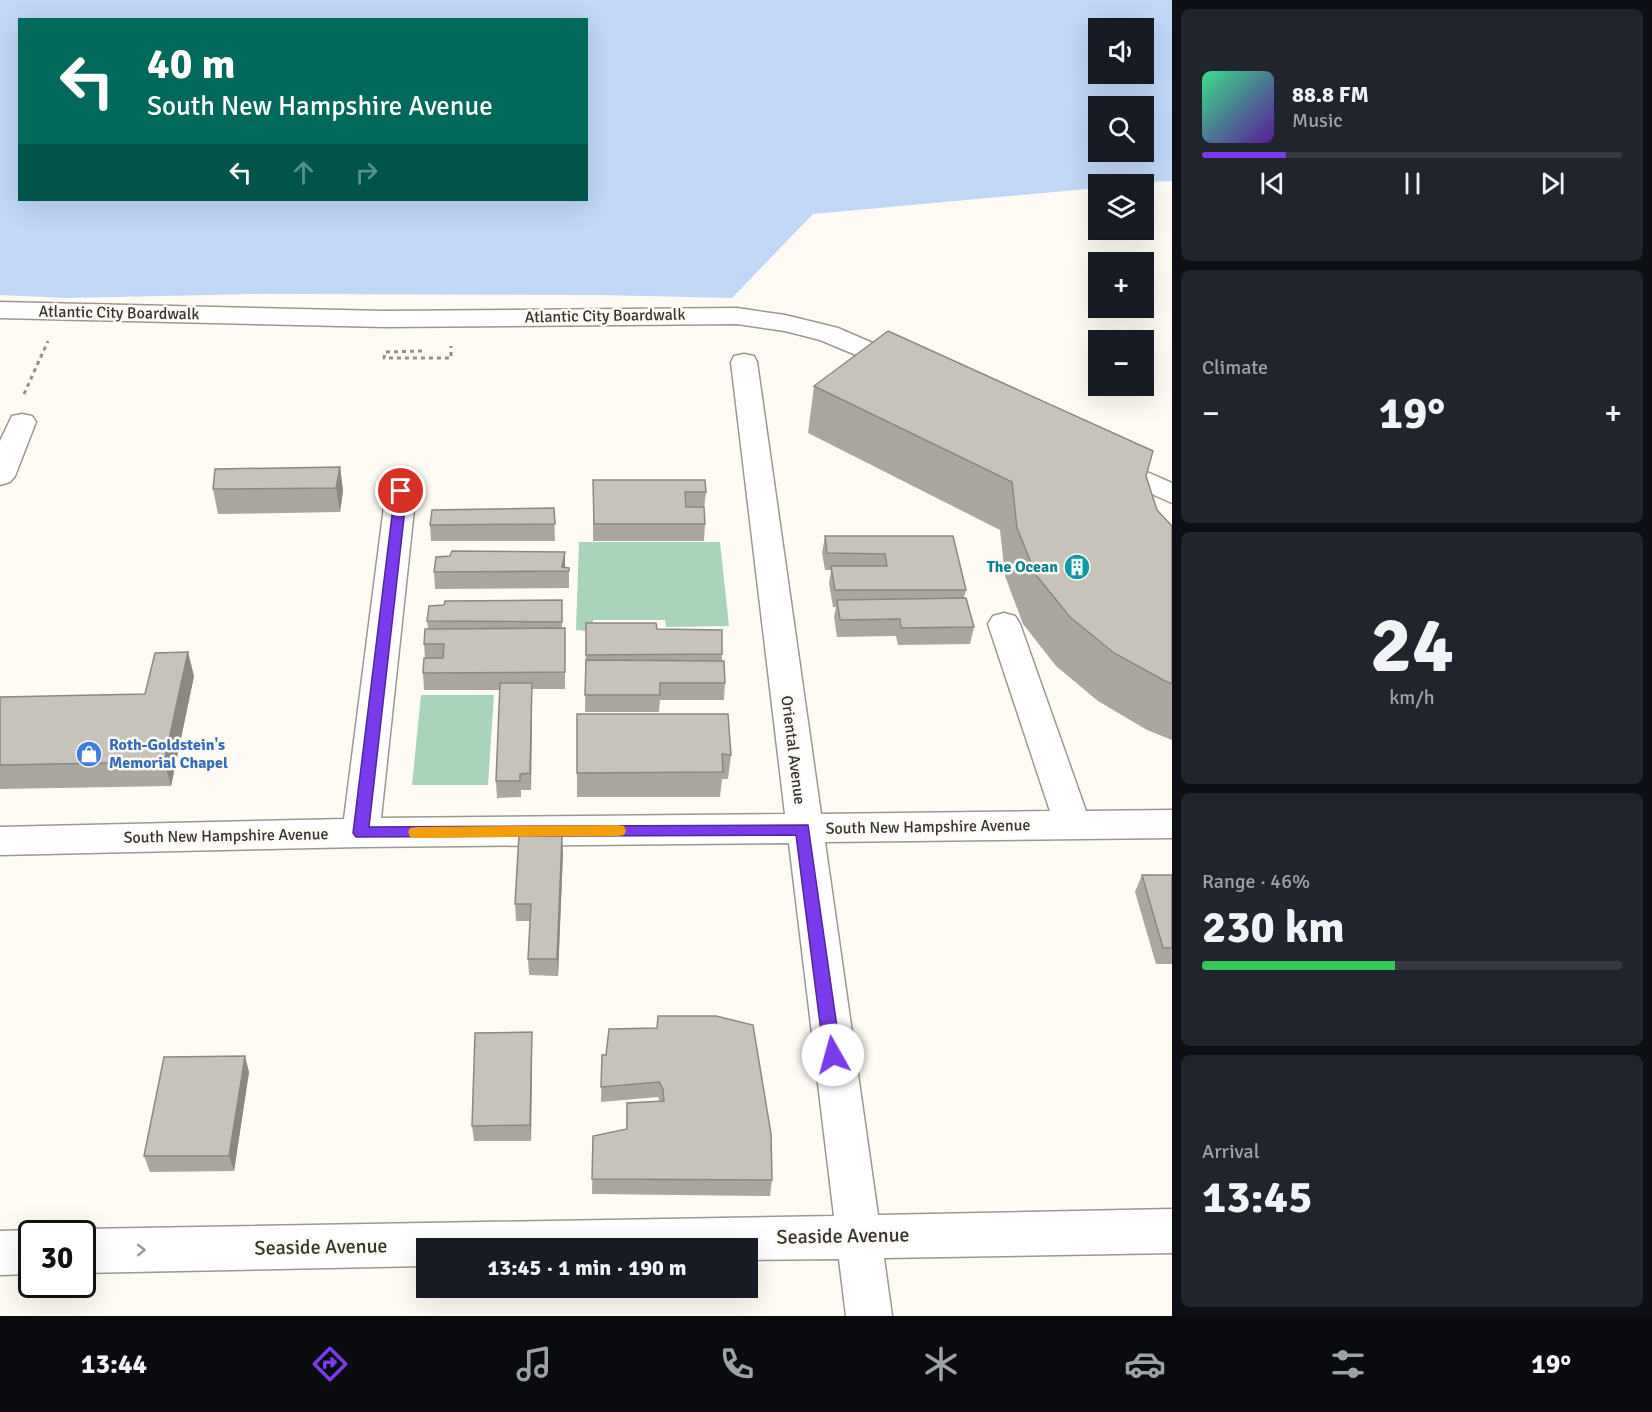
<!DOCTYPE html>
<meta charset="utf-8">
<style>
body{margin:0;font-family:Signika,sans-serif;background:#20242c;color:#f1f3f6;height:100vh;display:flex;flex-direction:column;font-size:22px;white-space:nowrap}
*{box-sizing:border-box;margin:0}
p{font-size:20px;color:#9ea1a6}
.icon{flex:none;width:33px;height:33px;fill:none;stroke:currentColor;stroke-width:2;stroke-linecap:round;stroke-linejoin:round}
.map{position:relative;flex:1;overflow:hidden}
.sheet{display:flex;flex-direction:column;gap:9px;padding:9px;background:#0d0f14;width:480px}
.sheet>*{flex:none}
.hud{position:absolute;left:18px;top:18px;width:570px;height:183px;border-radius:0px;box-shadow:0 6px 24px #0002;background:#00695c;color:#fff;overflow:hidden}
.tools{position:absolute;left:1088px;top:18px;display:grid;gap:12px}
.tools a{display:grid;place-items:center;width:66px;height:66px;border-radius:0px;background:#171b24;box-shadow:0 6px 24px #0002;font-size:30px}
.speed{position:absolute;left:18px;top:1220px;display:flex;gap:12px;font-size:30px;font-weight:700;text-align:center}
.speed>*{display:grid;place-content:center;width:78px;height:78px;border-radius:50%;background:#171b24;box-shadow:0 6px 24px #0002;line-height:1}
.speed .limit{border:3px solid #111;border-radius:9px;background:#fff;color:#111}
.pin{position:absolute;display:grid;place-items:center;width:51px;height:51px;color:#fff;margin:-26px;border:3px solid #fff;border-radius:50%;box-shadow:0 2px 6px #0007}
.me{position:absolute;width:66px;margin:-33px;rotate:353deg;stroke-linejoin:round;filter:drop-shadow(0 0 4px #0008)}
.turn{display:flex;align-items:center;gap:21px;height:126px;padding:0 30px;font-size:27px}
.turn .icon{width:78px;height:78px;stroke-width:2.5}
.turn b{display:block;font-size:42px;line-height:51px}
.lanes{display:flex;align-items:center;height:57px;padding:0 30px;background:#0003;justify-content:center;gap:30px;direction:ltr}
.lanes .off{opacity:.35}
.big{font-size:45px;font-weight:700;line-height:1.1}
.sheet .tile{flex:1;display:flex;flex-direction:column;justify-content:center;gap:9px;min-width:0;padding:0 21px;border-radius:9px;background:#20242c}
.sheet .dial{align-items:center;gap:0}
.dial b{font-size:78px;line-height:1}
.song{display:flex;align-items:center;gap:18px}
.cover{width:72px;height:72px;border-radius:9px;background:linear-gradient(135deg,hsl(150 70% 55%),hsl(270 70% 35%))}
.played{height:6px;border-radius:3px;background:linear-gradient(90deg,#7c3aed 20%,#363941 20%)}
.keys{display:flex;justify-content:space-around;direction:ltr}
.heat{display:flex;justify-content:space-between;align-items:center;font-size:33px;direction:ltr}
.charge{height:9px;border-radius:4px;background:linear-gradient(90deg,#34c759 46%,#363941 0)}
.trip{position:absolute;left:416px;top:1238px;width:342px;height:60px;border-radius:0px;background:#171b24;box-shadow:0 6px 24px #0002;font-weight:700;line-height:60px;text-align:center}
.dock{display:flex;height:96px;justify-content:space-around;align-items:center;background:#090b0e;color:#9ea1a6}
.dock .icon{width:42px;height:42px}
.dock .current{color:#7c3aed}
.dock b{font-size:27px;color:#f1f3f6}
main{display:flex;flex:1;min-height:0}
.map>svg:first-child{display:block}
.green{fill:#a8d5b9}
.water{fill:#c0d7f7;fill-rule:evenodd}
.lines{fill:none;stroke-linecap:round;stroke-linejoin:round}
.minor-casing{stroke:#9c9890;stroke-width:3}
.path{stroke:#92908b;stroke-width:3;stroke-dasharray:4 4;stroke-linecap:butt}
.minor{fill:#fff;fill-rule:evenodd}
.wall{fill:#aba7a0}
.shaded-wall{fill:#8b8882}
.building{fill:#c7c2ba;stroke:#8b8882;stroke-width:1.5}
.oneway{stroke:#9a9a98}
.route{fill:#7c3aed;stroke:#51269a;stroke-width:1.5}
.slow{fill:#f59e0b}
.labels{text-anchor:middle;dominant-baseline:central;stroke-width:5;stroke-linejoin:round;paint-order:stroke}
.street-label{font-size:16px;fill:#363431;stroke:#fefbf4}
.culture-label{font-size:16px;font-weight:bold;fill:#0d838f;stroke:#fefbf4;text-anchor:end}
.shop-label{font-size:16px;font-weight:bold;fill:#366cbe;stroke:#fefbf4;text-anchor:start}
.near-street-label{font-size:20px;fill:#363431;stroke:#fefbf4}
</style>
<main>
<div class="map">
<svg width="1172" height="1316" viewBox="0 0 1172 1316">
<rect width="100%" height="100%" fill="#fefbf4"/>
<!-- green -->
<g class="green">
<path d="M 579,542 L 720,542 L 729,626 L 666,627 L 665,620 L 594,620 L 586,631 L 576,630 Z"/>
<path d="M 421,695 L 494,695 L 488,785 L 412,785 Z"/>
</g>
<!-- water -->
<path class="water" d="M 0,0 L 1172,0 L 1172,181 L 1098,184 L 1098,188 L 813,214 L 732,298 L 600,295 L 261,294 L 67,298 L 0,295 ZM 20,20 L 586,20 L 586,200 L 20,200 ZM 1098,28 L 1143,28 L 1143,74 L 1098,74 ZM 1098,106 L 1143,106 L 1143,152 L 1098,152 Z"/>
<g class="lines">
<defs>
<g id="minor">
<path d="M 0,302 L 385,311 L 737,308 L 785,315 L 838,328 L 914,361 L 917,367 L 914,373 L 904,375 L 820,340 L 785,331 L 737,324 L 385,327 L 0,318 Z"/>
<path d="M 744,354 L 754,356 L 757,362 L 821,814 L 1050,811 L 988,624 L 993,616 L 1004,613 L 1015,616 L 1020,624 L 1086,811 L 1172,810 L 1172,838 L 825,842 L 878,1215 L 1172,1209 L 1172,1253 L 884,1258 L 892,1316 L 846,1316 L 839,1259 L 747,1260 L 747,1248 L 426,1248 L 426,1266 L 82,1273 L 82,1233 L 72,1233 L 82,1229 L 834,1216 L 789,843 L 361,847 L 0,855 L 0,827 L 344,819 L 386,491 L 391,484 L 401,482 L 411,484 L 416,491 L 381,818 L 785,814 L 731,362 L 734,356 Z"/>
<path d="M 22,414 L 32,416 L 36,422 L 15,476 L 10,482 L 0,485 L 0,441 L 12,416 Z"/>
<path d="M 1108,455 L 1172,483 L 1172,503 L 1098,470 L 1094,464 L 1098,458 Z"/>
<path d="M 32,1230 L 39,1233 L 32,1233 L 32,1274 L 0,1275 L 0,1231 Z"/>
</g>
</defs>
<!-- minor casing -->
<use href="#minor" class="minor-casing"/>
<!-- path -->
<g class="path">
<path d="M 422,351 L 385,352 L 384,358 L 451,358 L 451,346"/>
<path d="M 24,394 L 48,341"/>
</g>
<!-- minor -->
<use href="#minor" class="minor"/>
</g>
<!-- wall -->
<g class="wall">
<path d="M 814,386 L 1146,476 L 1157,510 L 1172,526 L 1172,740 L 1147,730 L 1098,701 L 1056,666 L 1023,624 L 1005,576 L 1000,530 L 808,433 Z"/>
<path d="M 340,467 L 343,491 L 340,512 L 218,514 L 213,489 Z"/>
<path d="M 593,480 L 706,492 L 704,509 L 705,524 L 704,541 L 593,541 Z"/>
<path d="M 554,508 L 555,541 L 431,541 L 430,525 Z"/>
<path d="M 825,536 L 953,536 L 966,590 L 964,598 L 974,627 L 970,644 L 898,645 L 896,636 L 837,637 L 834,617 L 836,607 L 833,607 L 829,583 L 831,570 L 825,570 L 822,553 Z"/>
<path d="M 565,552 L 565,567 L 569,568 L 569,588 L 435,589 L 434,572 Z"/>
<path d="M 562,600 L 562,628 L 565,628 L 565,689 L 532,689 L 531,790 L 521,790 L 521,797 L 497,798 L 496,781 L 500,690 L 424,690 L 423,673 L 425,658 L 424,644 L 428,629 L 427,621 Z"/>
<path d="M 586,623 L 657,629 L 722,654 L 722,661 L 725,683 L 724,700 L 660,700 L 659,712 L 585,712 Z"/>
<path d="M 194,676 L 171,786 L 0,789 L 0,697 L 145,694 Z"/>
<path d="M 577,714 L 731,755 L 728,779 L 722,779 L 720,797 L 577,797 Z"/>
<path d="M 563,852 L 558,976 L 529,975 L 528,959 L 530,921 L 516,921 L 515,904 Z"/>
<path d="M 1142,875 L 1172,875 L 1172,964 L 1156,964 L 1135,892 Z"/>
<path d="M 609,1029 L 772,1180 L 770,1196 L 592,1194 L 593,1136 L 626,1129 L 627,1103 L 660,1102 L 658,1097 L 601,1102 L 602,1055 L 606,1055 Z"/>
<path d="M 532,1032 L 532,1048 L 531,1141 L 474,1141 L 472,1126 Z"/>
<path d="M 249,1072 L 234,1171 L 150,1172 L 144,1156 Z"/>
</g>
<!-- shaded-wall -->
<g class="shaded-wall">
<path d="M 340,467 L 343,491 L 340,512 L 336,488 Z"/>
<path d="M 565,552 L 565,569 L 562,567 Z"/>
<path d="M 188,652 L 194,676 L 171,786 L 164,762 Z"/>
<path d="M 532,683 L 532,700 L 531,790 L 530,773 Z"/>
<path d="M 562,836 L 563,852 L 558,976 L 557,959 Z"/>
<path d="M 532,1032 L 532,1048 L 531,1141 L 530,1125 Z"/>
<path d="M 245,1056 L 249,1072 L 234,1171 L 229,1156 Z"/>
</g>
<!-- building -->
<g class="building">
<path d="M 888,331 L 1153,451 L 1146,476 L 1157,510 L 1172,526 L 1172,684 L 1165,681 L 1114,653 L 1070,617 L 1036,575 L 1017,528 L 1012,482 L 814,386 Z"/>
<path d="M 340,467 L 336,488 L 213,489 L 215,469 Z"/>
<path d="M 593,480 L 705,480 L 706,492 L 685,492 L 686,507 L 704,507 L 705,524 L 594,524 Z"/>
<path d="M 554,508 L 555,524 L 430,525 L 432,510 Z"/>
<path d="M 825,536 L 953,536 L 966,590 L 835,590 L 831,566 L 887,566 L 885,554 L 827,553 Z"/>
<path d="M 452,551 L 565,552 L 562,567 L 569,568 L 569,571 L 434,572 L 436,557 L 450,556 Z"/>
<path d="M 966,598 L 974,627 L 901,628 L 900,619 L 840,620 L 837,600 Z"/>
<path d="M 562,600 L 562,622 L 427,621 L 429,606 L 444,605 L 445,601 Z"/>
<path d="M 586,623 L 656,623 L 657,629 L 722,630 L 722,654 L 586,655 Z"/>
<path d="M 565,628 L 565,672 L 423,673 L 424,658 L 443,658 L 444,644 L 424,644 L 425,629 Z"/>
<path d="M 188,652 L 164,762 L 0,765 L 0,697 L 145,694 L 155,653 Z"/>
<path d="M 586,660 L 724,661 L 725,683 L 660,683 L 660,695 L 585,695 Z"/>
<path d="M 500,683 L 532,683 L 530,773 L 520,774 L 520,781 L 496,781 Z"/>
<path d="M 577,714 L 728,714 L 731,755 L 722,754 L 723,772 L 577,773 Z"/>
<path d="M 519,835 L 562,836 L 557,959 L 528,959 L 531,904 L 515,904 Z"/>
<path d="M 1142,875 L 1172,875 L 1172,948 L 1163,948 Z"/>
<path d="M 658,1016 L 716,1016 L 753,1025 L 771,1134 L 772,1180 L 592,1179 L 593,1136 L 627,1129 L 627,1103 L 664,1101 L 663,1089 L 659,1082 L 601,1087 L 602,1055 L 606,1055 L 609,1029 L 657,1028 Z"/>
<path d="M 532,1032 L 530,1125 L 472,1126 L 475,1033 Z"/>
<path d="M 245,1056 L 229,1156 L 144,1156 L 164,1057 Z"/>
</g>
<!-- one-way arrows -->
<defs><path id="oneway-chevron" d="M-2-3.5L2.5 0L-2 3.5" fill="none" stroke-width="1.6" stroke-linecap="round" stroke-linejoin="round" transform="scale(1.5)"/></defs>
<use class="oneway" href="#oneway-chevron" transform="translate(141 1250) rotate(-1)"/>
<!-- route -->
<path class="route" d="M 401,487 L 407,491 L 369,827 L 808,825 L 841,1055 L 839,1060 L 833,1062 L 827,1060 L 824,1055 L 796,835 L 356,837 L 353,833 L 395,491 Z"/>
<!-- slow -->
<path class="slow" d="M 618,825 L 624,826 L 626,831 L 624,835 L 618,836 L 416,838 L 410,837 L 408,832 L 410,828 L 416,827 Z"/>
<!-- icons -->
<defs>
<symbol id="building-disc" viewBox="-11 -11 22 22"><circle r="9.5" fill="#0f9aa8" stroke="#fefbf4"/><path d="M-4-6H4V6H1V3H-1V6H-4ZM-2.5-4.3h1.7v1.8h-1.7ZM.8-4.3h1.7v1.8H.8ZM-2.5-1h1.7V.8h-1.7ZM.8-1h1.7V.8H.8Z" fill="#fff"/></symbol>
<symbol id="shop-disc" viewBox="-11 -11 22 22"><circle r="9.5" fill="#3f7fe0" stroke="#fefbf4"/><path d="M-5-2.5h2.3a2.7 3.5 0 0 1 5.4 0H5L5.5 6h-11ZM-1.5-2.5h3a1.5 2.3 0 0 0-3 0Z" fill="#fff"/></symbol>
</defs>
<g fill-rule="evenodd">
<use href="#building-disc" x="1062" y="552" width="30" height="30"/>
<use href="#shop-disc" x="74" y="739" width="30" height="30"/>
</g>
<g class="labels">
<!-- street labels -->
<g class="street-label">
<text transform="translate(119 313) rotate(1)">Atlantic City Boardwalk</text>
<text transform="translate(605 316) rotate(-1)">Atlantic City Boardwalk</text>
<text transform="translate(793 750) rotate(83)">Oriental Avenue</text>
<text transform="translate(928 827) rotate(-1)">South New Hampshire Avenue</text>
<text transform="translate(226 836) rotate(-1)">South New Hampshire Avenue</text>
</g>
<!-- culture labels -->
<g class="culture-label">
<text x="1058" y="567">The Ocean</text>
</g>
<!-- shop labels -->
<g class="shop-label">
<text x="109" y="745">Roth-Goldstein's<tspan x="109" dy="18">Memorial Chapel</tspan></text>
</g>
<!-- near-street labels -->
<g class="near-street-label">
<text transform="translate(843 1236) rotate(-1)">Seaside Avenue</text>
<text transform="translate(321 1247) rotate(-1)">Seaside Avenue</text>
</g>
</g>
</svg>
<div class="tools">
<a><svg class="icon" aria-label="sound" viewBox="0 0 24 24"><path d="M4 9h4l5-4v14l-5-4H4zM17 9q2 3 0 6"/></svg></a>
<a><svg class="icon" aria-label="search" viewBox="0 0 24 24"><circle cx="10" cy="10" r="6"/><path d="M15 15l6 6"/></svg></a>
<a><svg class="icon" aria-label="layers" viewBox="0 0 24 24"><path d="M12 4l9 5-9 5-9-5zM3 14l9 5 9-5"/></svg></a>
<a>+</a>
<a>−</a>
</div>
<div class="speed"><div class="limit">30</div></div>
<div class="pin" style="left:401px;top:491px;background:#d93025"><svg class="icon" aria-label="arrive" viewBox="0 0 24 24"><path d="M6 21V4h12l-3 4 3 4H6"/></svg></div>
<svg class="me" style="left:833px;top:1055px" viewBox="-20 -20 40 40"><circle r="19" fill="#fff"/><path d="M0-13L10 11 0 6-10 11z" fill="#7c3aed"/></svg>
<div class="trip">13:45 · 1 min · 190 m</div>
<div class="hud">
<div class="turn"><svg class="icon" aria-label="left" viewBox="0 0 24 24"><path d="M17 20v-9H6M10 6l-5 5 5 5"/></svg><div><b>40 m</b>South New Hampshire Avenue</div></div>
<div class="lanes"><svg class="icon" aria-label="left" viewBox="0 0 24 24"><path d="M17 20v-9H6M10 6l-5 5 5 5"/></svg><svg class="icon off" aria-label="ahead" viewBox="0 0 24 24"><path d="M12 20V5M6 11l6-6 6 6"/></svg><svg class="icon off" aria-label="right" viewBox="0 0 24 24"><path d="M7 20v-9h11M14 6l5 5-5 5"/></svg></div>
</div>
</div>
<section class="sheet">
<div class="tile">
<div class="song"><i class="cover"></i><div><b>88.8 FM</b><p>Music</p></div></div>
<div class="played"></div>
<div class="keys"><svg class="icon" aria-label="previous" viewBox="0 0 24 24"><path d="M18 5L8 12l10 7zM5 5v14"/></svg><svg class="icon" aria-label="pause" viewBox="0 0 24 24"><path d="M8 5v14M16 5v14"/></svg><svg class="icon" aria-label="next" viewBox="0 0 24 24"><path d="M6 5l10 7-10 7zM19 5v14"/></svg></div>
</div>
<div class="tile"><p>Climate</p>
<div class="heat"><a>−</a><b class="big">19°</b><a>+</a></div>
</div>
<div class="tile dial"><b>24</b><p>km/h</p></div>
<div class="tile"><p>Range · 46%</p><b class="big">230 km</b><div class="charge"></div></div>
<div class="tile"><p>Arrival</p><b class="big">13:45</b></div>
</section>
</main>
<nav class="dock">
<b>13:44</b>
<svg class="icon current" aria-label="directions" viewBox="0 0 24 24"><path d="M12 3l9 9-9 9-9-9zM9 14v-3h6M13 9l2 2-2 2"/></svg>
<svg class="icon" aria-label="music" viewBox="0 0 24 24"><path d="M9 18V5l10-2v13"/><circle cx="6" cy="18" r="3"/><circle cx="16" cy="16" r="3"/></svg>
<svg class="icon" aria-label="phone" viewBox="0 0 24 24"><path d="M5 4h4l2 5-3 2q2 4 5 5l2-3 5 2v4C11 20 4 13 5 4z"/></svg>
<svg class="icon" aria-label="climate" viewBox="0 0 24 24"><path d="M12 3v18M4 7l16 10M4 17L20 7"/></svg>
<svg class="icon" aria-label="car" viewBox="0 0 24 24"><path d="M5 17H2v-5l4-1 3-4h7l3 4 3 1v5h-3M9 17h6M6 11h13"/><circle cx="7" cy="17" r="2"/><circle cx="17" cy="17" r="2"/></svg>
<svg class="icon" aria-label="filters" viewBox="0 0 24 24"><path d="M4 7h16M4 17h16"/><circle cx="9" cy="7" r="2"/><circle cx="15" cy="17" r="2"/></svg>
<b>19°</b>
</nav>
